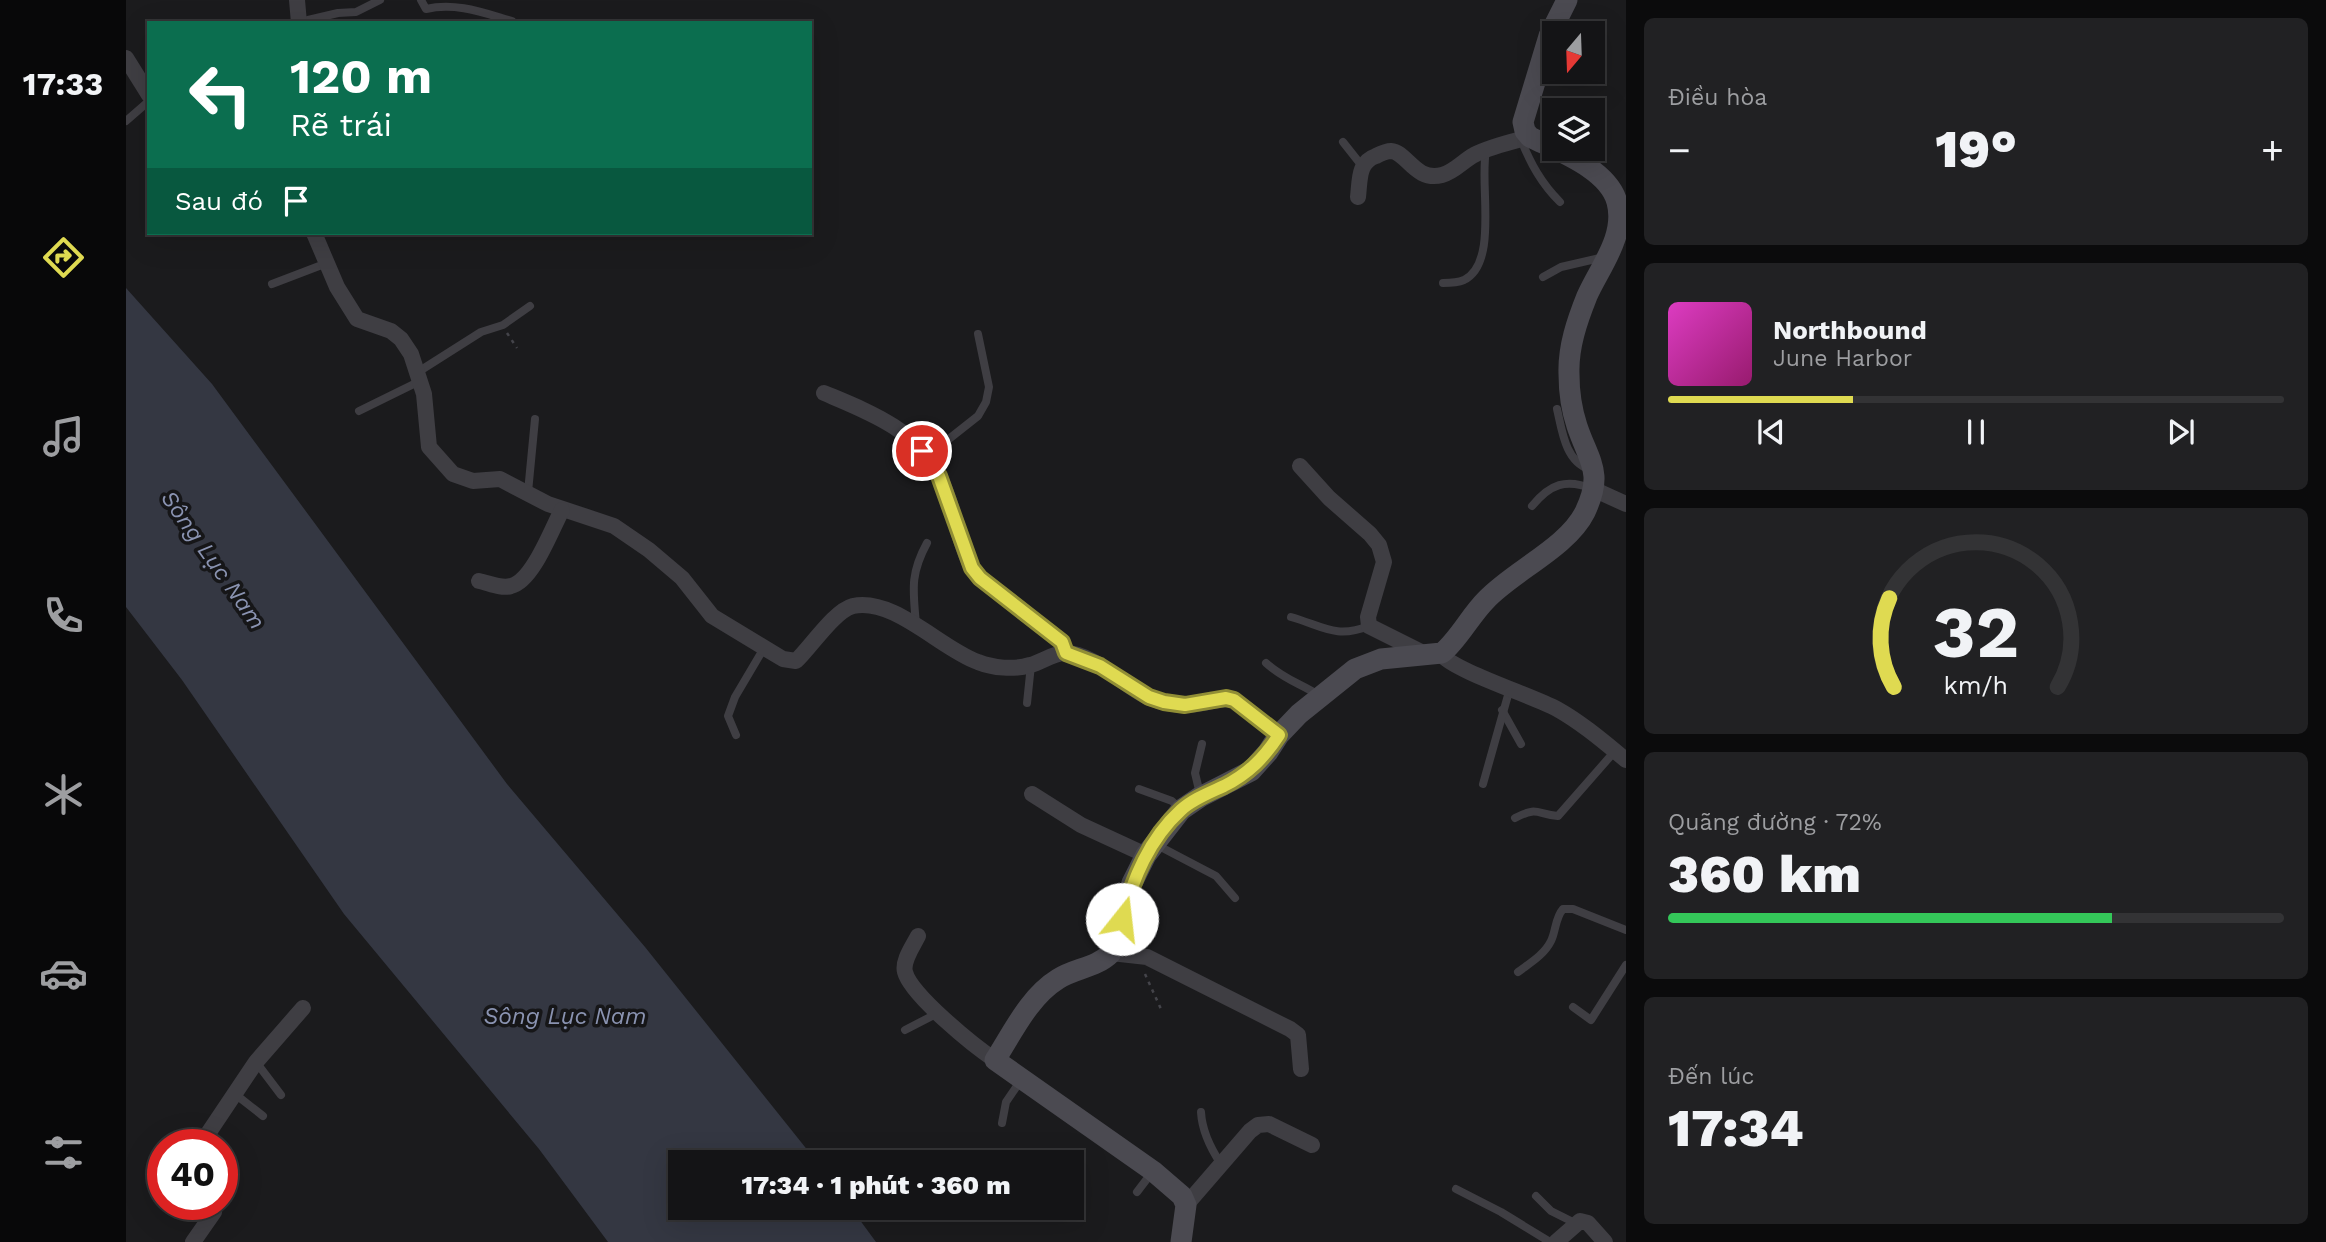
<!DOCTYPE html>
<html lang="vi">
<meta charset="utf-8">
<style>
body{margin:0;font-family:"Work Sans",sans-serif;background:#212123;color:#f1f3f6;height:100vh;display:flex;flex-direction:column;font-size:26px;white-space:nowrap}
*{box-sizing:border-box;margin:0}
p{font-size:23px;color:#9d9ea1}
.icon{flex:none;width:38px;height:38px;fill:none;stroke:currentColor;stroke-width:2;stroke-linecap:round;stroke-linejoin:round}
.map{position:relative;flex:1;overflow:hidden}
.sheet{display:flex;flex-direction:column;gap:18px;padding:18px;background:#0b0b0c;width:700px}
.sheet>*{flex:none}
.top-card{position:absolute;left:21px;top:21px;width:665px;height:214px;border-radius:0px;box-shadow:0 7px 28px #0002,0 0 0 2px #333335;background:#0b6e4f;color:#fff;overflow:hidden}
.needle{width:46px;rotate:199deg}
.tools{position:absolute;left:1416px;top:21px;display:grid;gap:14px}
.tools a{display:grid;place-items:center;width:63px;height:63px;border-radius:0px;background:#141416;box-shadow:0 7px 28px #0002,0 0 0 2px #333335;font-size:35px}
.speed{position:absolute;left:21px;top:1129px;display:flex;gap:14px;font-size:35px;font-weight:700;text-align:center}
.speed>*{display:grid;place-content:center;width:91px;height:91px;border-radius:50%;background:#141416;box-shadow:0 7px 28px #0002,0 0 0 2px #333335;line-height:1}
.speed .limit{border:10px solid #d22;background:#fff;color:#111}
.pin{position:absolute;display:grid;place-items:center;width:60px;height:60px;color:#fff;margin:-30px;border:4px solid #fff;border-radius:50%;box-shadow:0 2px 7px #0007}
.me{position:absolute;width:77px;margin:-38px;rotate:16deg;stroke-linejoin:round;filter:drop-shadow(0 0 5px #0008)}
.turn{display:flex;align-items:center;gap:24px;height:147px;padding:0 28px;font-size:32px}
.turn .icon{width:91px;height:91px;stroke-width:2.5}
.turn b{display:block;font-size:49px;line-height:60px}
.then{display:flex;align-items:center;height:66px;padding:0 28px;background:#0003;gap:14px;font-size:26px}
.big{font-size:52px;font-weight:800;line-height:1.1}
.sheet .tile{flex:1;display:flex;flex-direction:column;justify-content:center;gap:10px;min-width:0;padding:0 24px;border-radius:10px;background:#212123}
.sheet .dial{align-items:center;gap:0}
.dial svg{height:182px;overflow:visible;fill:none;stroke:#333335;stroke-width:7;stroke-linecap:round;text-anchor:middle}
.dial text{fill:#f1f3f6;stroke:none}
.song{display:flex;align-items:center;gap:21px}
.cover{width:84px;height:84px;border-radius:10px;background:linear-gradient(135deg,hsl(310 70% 55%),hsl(320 70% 35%))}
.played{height:7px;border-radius:4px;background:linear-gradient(90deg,#dfda51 30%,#333335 30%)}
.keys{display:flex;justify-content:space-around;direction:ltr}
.heat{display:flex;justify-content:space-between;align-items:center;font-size:38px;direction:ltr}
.charge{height:10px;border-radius:5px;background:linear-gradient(90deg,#34c759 72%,#333335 0)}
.trip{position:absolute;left:542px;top:1150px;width:416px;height:70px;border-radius:0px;background:#141416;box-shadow:0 7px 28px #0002,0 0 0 2px #333335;font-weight:800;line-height:70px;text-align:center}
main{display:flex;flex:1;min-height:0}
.tab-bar{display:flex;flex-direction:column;width:126px;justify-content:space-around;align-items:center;background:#080809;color:#9d9ea1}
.tab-bar .icon{width:49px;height:49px}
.tab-bar .selected{color:#dfda51}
.tab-bar b{font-size:32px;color:#f1f3f6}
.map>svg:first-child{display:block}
.water{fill:#343742}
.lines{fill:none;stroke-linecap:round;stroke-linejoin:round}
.path{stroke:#44444a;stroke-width:2.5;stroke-dasharray:3.5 5;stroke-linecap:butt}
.lane{stroke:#3f3e43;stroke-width:8}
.street{stroke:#3f3e43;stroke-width:16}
.secondary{stroke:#4b4a51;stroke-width:21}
.route-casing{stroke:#918e35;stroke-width:18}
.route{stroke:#dfda51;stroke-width:12}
.labels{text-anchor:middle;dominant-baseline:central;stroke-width:7;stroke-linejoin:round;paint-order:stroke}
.water-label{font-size:23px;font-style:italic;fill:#8a93b1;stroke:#161618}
</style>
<main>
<nav class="tab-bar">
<b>17:33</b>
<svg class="icon selected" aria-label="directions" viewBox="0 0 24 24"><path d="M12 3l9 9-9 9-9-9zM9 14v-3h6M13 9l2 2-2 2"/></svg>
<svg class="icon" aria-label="music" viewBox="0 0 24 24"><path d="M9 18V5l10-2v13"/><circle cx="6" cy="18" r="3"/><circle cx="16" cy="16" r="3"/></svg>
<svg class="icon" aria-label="phone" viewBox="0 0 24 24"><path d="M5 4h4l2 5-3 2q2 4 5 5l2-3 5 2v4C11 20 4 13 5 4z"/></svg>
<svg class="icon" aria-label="climate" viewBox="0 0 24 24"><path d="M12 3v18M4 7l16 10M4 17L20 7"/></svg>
<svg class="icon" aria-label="car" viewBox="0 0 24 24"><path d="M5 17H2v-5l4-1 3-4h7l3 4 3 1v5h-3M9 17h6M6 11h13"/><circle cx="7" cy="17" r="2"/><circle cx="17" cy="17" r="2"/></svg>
<svg class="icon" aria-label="filters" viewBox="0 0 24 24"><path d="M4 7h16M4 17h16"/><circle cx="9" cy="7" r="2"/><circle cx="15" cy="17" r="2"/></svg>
</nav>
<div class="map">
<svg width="1500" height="1242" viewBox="0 0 1500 1242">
<rect width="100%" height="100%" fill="#1b1b1d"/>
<!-- water -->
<path class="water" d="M 0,288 L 86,384 L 381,784 L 519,947 L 691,1162 L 555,1162 L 555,1208 L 725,1208 L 750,1242 L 482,1242 L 413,1149 L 218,914 L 56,680 L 0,607 Z"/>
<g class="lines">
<!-- path -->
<g class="path">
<path d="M 381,333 L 391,348"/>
<path d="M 1019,974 L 1035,1009"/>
</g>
<!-- lane -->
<g class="lane">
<path d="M 295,0 L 300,9 C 330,2 358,13 386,21"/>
<path d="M 178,23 L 182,20 L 212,13 L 230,12 L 254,0"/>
<path d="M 0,121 L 23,101"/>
<path d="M 1395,140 C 1405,164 1415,183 1434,202"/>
<path d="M 1217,142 L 1236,166"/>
<path d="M 1417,277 L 1435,267 L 1478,257"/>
<path d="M 1317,283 C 1324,283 1331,283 1338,280 C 1373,263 1353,183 1360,151"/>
<path d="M 146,284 L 201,263"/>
<path d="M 292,372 L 355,332 L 377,325 L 404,306"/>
<path d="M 1431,409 C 1436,430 1439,461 1463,469"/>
<path d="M 233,411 L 294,381"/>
<path d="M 806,461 L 814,446 L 852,416 L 860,402 L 863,387 L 852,334"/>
<path d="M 402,492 L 409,419"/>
<path d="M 1406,506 C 1424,484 1440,478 1467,489"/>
<path d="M 1165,617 C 1197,626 1209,639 1243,626"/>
<path d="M 790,624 C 787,590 784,574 801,543"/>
<path d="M 1140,663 C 1159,680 1174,683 1194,696"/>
<path d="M 901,703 L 905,665"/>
<path d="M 1376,710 L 1395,744"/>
<path d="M 610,735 L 602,716 L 609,697 L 638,648"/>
<path d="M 1357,784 L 1384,688"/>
<path d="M 1013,789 L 1046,801 L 1055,810"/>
<path d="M 1074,794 L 1069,773 L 1076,744"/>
<path d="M 1389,818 C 1412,806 1410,814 1432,816 L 1489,751"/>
<path d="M 1029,844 L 1090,876 L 1109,898"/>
<path d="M 1392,972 C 1404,963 1418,955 1425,941 C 1430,931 1429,918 1437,909 L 1447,909 L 1500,930"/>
<path d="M 1447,1007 L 1465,1020 L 1500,965"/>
<path d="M 779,1030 L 812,1013"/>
<path d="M 130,1062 L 155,1095"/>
<path d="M 109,1094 L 137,1116"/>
<path d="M 1075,1112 C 1076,1131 1085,1149 1095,1164"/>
<path d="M 876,1123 L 880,1102 L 895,1080"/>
<path d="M 1330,1189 L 1375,1212 L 1424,1242"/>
<path d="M 1011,1192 L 1027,1171"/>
<path d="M 1410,1196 L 1425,1211 L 1449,1223"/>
</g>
<!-- street -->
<g class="street">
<path d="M 171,0 L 173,23"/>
<path d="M 0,58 L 23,95"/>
<path d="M 1232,197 C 1234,180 1232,162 1250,156 C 1254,154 1260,151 1265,151 C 1281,152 1289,182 1316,175 C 1328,172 1337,161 1348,155 C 1366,146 1385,142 1404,137"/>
<path d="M 188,233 L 211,287 L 231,319 L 265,331 L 275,339 L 285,354 L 298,394 L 303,447 L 327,474 L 347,481 L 374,479 L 422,504 L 488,526 L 523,550 L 556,578 L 586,616 L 657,659 L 670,661 C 685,647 708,611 727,606 C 768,597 815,649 852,662 C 867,668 888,670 904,665 C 916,662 927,653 939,653 C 969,653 998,687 1024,698 C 1038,704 1056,706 1071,704 C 1084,703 1095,697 1108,700 L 1153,735"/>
<path d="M 698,393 C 743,412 790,429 813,476 C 828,505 831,539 846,568 L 854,578 L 936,642 L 940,653"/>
<path d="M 1174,466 L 1203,498 L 1244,534 L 1253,545 L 1258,562 L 1242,617 L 1243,626 L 1299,654"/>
<path d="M 1467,489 L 1500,504"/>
<path d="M 353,581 C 363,583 375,589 385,586 C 407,581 426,528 436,510"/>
<path d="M 1315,654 C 1326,670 1407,696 1431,709 C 1456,723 1478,742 1500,760"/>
<path d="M 906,794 L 955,825 L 1020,855"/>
<path d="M 792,936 C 787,946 776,961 779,972 C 785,995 848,1046 869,1060"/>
<path d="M 985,953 L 1021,957 L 1164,1029 L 1172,1035 L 1175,1069"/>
<path d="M 75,1144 L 130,1062 L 177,1008"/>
<path d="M 1060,1205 L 1124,1131 L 1132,1125 L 1143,1124 L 1186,1145"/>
<path d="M 67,1242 L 88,1212 L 89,1204"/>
<path d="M 1430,1242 L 1454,1221 L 1462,1223 L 1479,1242"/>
</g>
<!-- secondary -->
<path class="secondary" d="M 1055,1242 L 1060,1205 L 1056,1196 L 1027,1171 L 869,1060 C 887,1032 903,997 932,979 C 949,968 970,968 985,953 L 1006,883 L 1020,855 L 1055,810 L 1074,797 L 1125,771 L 1142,752 L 1153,735 L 1173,714 L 1229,669 L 1255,659 L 1316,653 C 1333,639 1344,616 1360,600 C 1387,571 1441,548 1459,512 C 1478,472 1463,462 1451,426 C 1446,411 1443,390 1443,374 C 1442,347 1451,321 1461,296 C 1474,267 1500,236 1491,202 C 1482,169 1432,151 1404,137 L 1399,131 L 1397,122 L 1423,36 L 1441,0"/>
</g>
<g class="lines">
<defs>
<path id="route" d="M 796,451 L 813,476 L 846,568 L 854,578 L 936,642 L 940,653 L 974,666 L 1023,697 L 1038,702 L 1059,705 L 1100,698 L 1108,700 L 1153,735 C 1138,758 1122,774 1098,786 C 1083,793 1067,799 1055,810 C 1023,839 1007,879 996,919"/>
</defs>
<!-- route casing -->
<use href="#route" class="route-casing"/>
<!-- route -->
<use href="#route" class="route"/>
</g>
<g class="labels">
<!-- water labels -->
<g class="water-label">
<text transform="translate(87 560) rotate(55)">Sông Lục Nam</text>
<text x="439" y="1016">Sông Lục Nam</text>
</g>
</g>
</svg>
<div class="tools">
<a><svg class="needle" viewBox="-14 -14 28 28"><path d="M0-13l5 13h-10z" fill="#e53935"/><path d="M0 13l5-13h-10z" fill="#9d9ea1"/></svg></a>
<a><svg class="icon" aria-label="layers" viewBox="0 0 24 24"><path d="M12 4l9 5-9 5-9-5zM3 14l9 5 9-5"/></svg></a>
</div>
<div class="speed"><div class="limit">40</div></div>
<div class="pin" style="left:796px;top:451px;background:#d93025"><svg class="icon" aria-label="arrive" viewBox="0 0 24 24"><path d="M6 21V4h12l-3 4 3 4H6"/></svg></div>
<svg class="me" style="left:996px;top:919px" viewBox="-20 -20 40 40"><circle r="19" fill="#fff"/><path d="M0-13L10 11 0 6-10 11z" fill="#dfda51"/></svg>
<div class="trip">17:34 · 1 phút · 360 m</div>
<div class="top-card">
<div class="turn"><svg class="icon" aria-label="left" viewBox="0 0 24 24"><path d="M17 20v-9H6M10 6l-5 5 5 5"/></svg><div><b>120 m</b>Rẽ trái</div></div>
<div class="then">Sau đó<svg class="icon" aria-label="arrive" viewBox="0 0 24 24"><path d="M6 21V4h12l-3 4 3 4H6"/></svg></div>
</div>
</div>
<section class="sheet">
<div class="tile"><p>Điều hòa</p>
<div class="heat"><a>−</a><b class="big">19°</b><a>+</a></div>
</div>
<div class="tile">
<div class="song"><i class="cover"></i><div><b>Northbound</b><p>June Harbor</p></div></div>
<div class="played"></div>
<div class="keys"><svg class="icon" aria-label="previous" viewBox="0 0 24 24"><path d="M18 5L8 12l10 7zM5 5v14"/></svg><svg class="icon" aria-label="pause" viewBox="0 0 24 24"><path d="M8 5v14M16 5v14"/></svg><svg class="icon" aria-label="next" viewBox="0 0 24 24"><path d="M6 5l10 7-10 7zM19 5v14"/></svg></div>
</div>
<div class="tile dial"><svg viewBox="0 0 100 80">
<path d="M14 69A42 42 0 1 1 86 69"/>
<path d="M14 69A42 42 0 0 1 12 30" stroke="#dfda51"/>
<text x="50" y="56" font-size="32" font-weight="700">32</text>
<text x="50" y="72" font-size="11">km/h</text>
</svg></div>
<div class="tile"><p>Quãng đường · 72%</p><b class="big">360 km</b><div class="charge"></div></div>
<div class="tile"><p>Đến lúc</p><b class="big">17:34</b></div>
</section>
</main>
